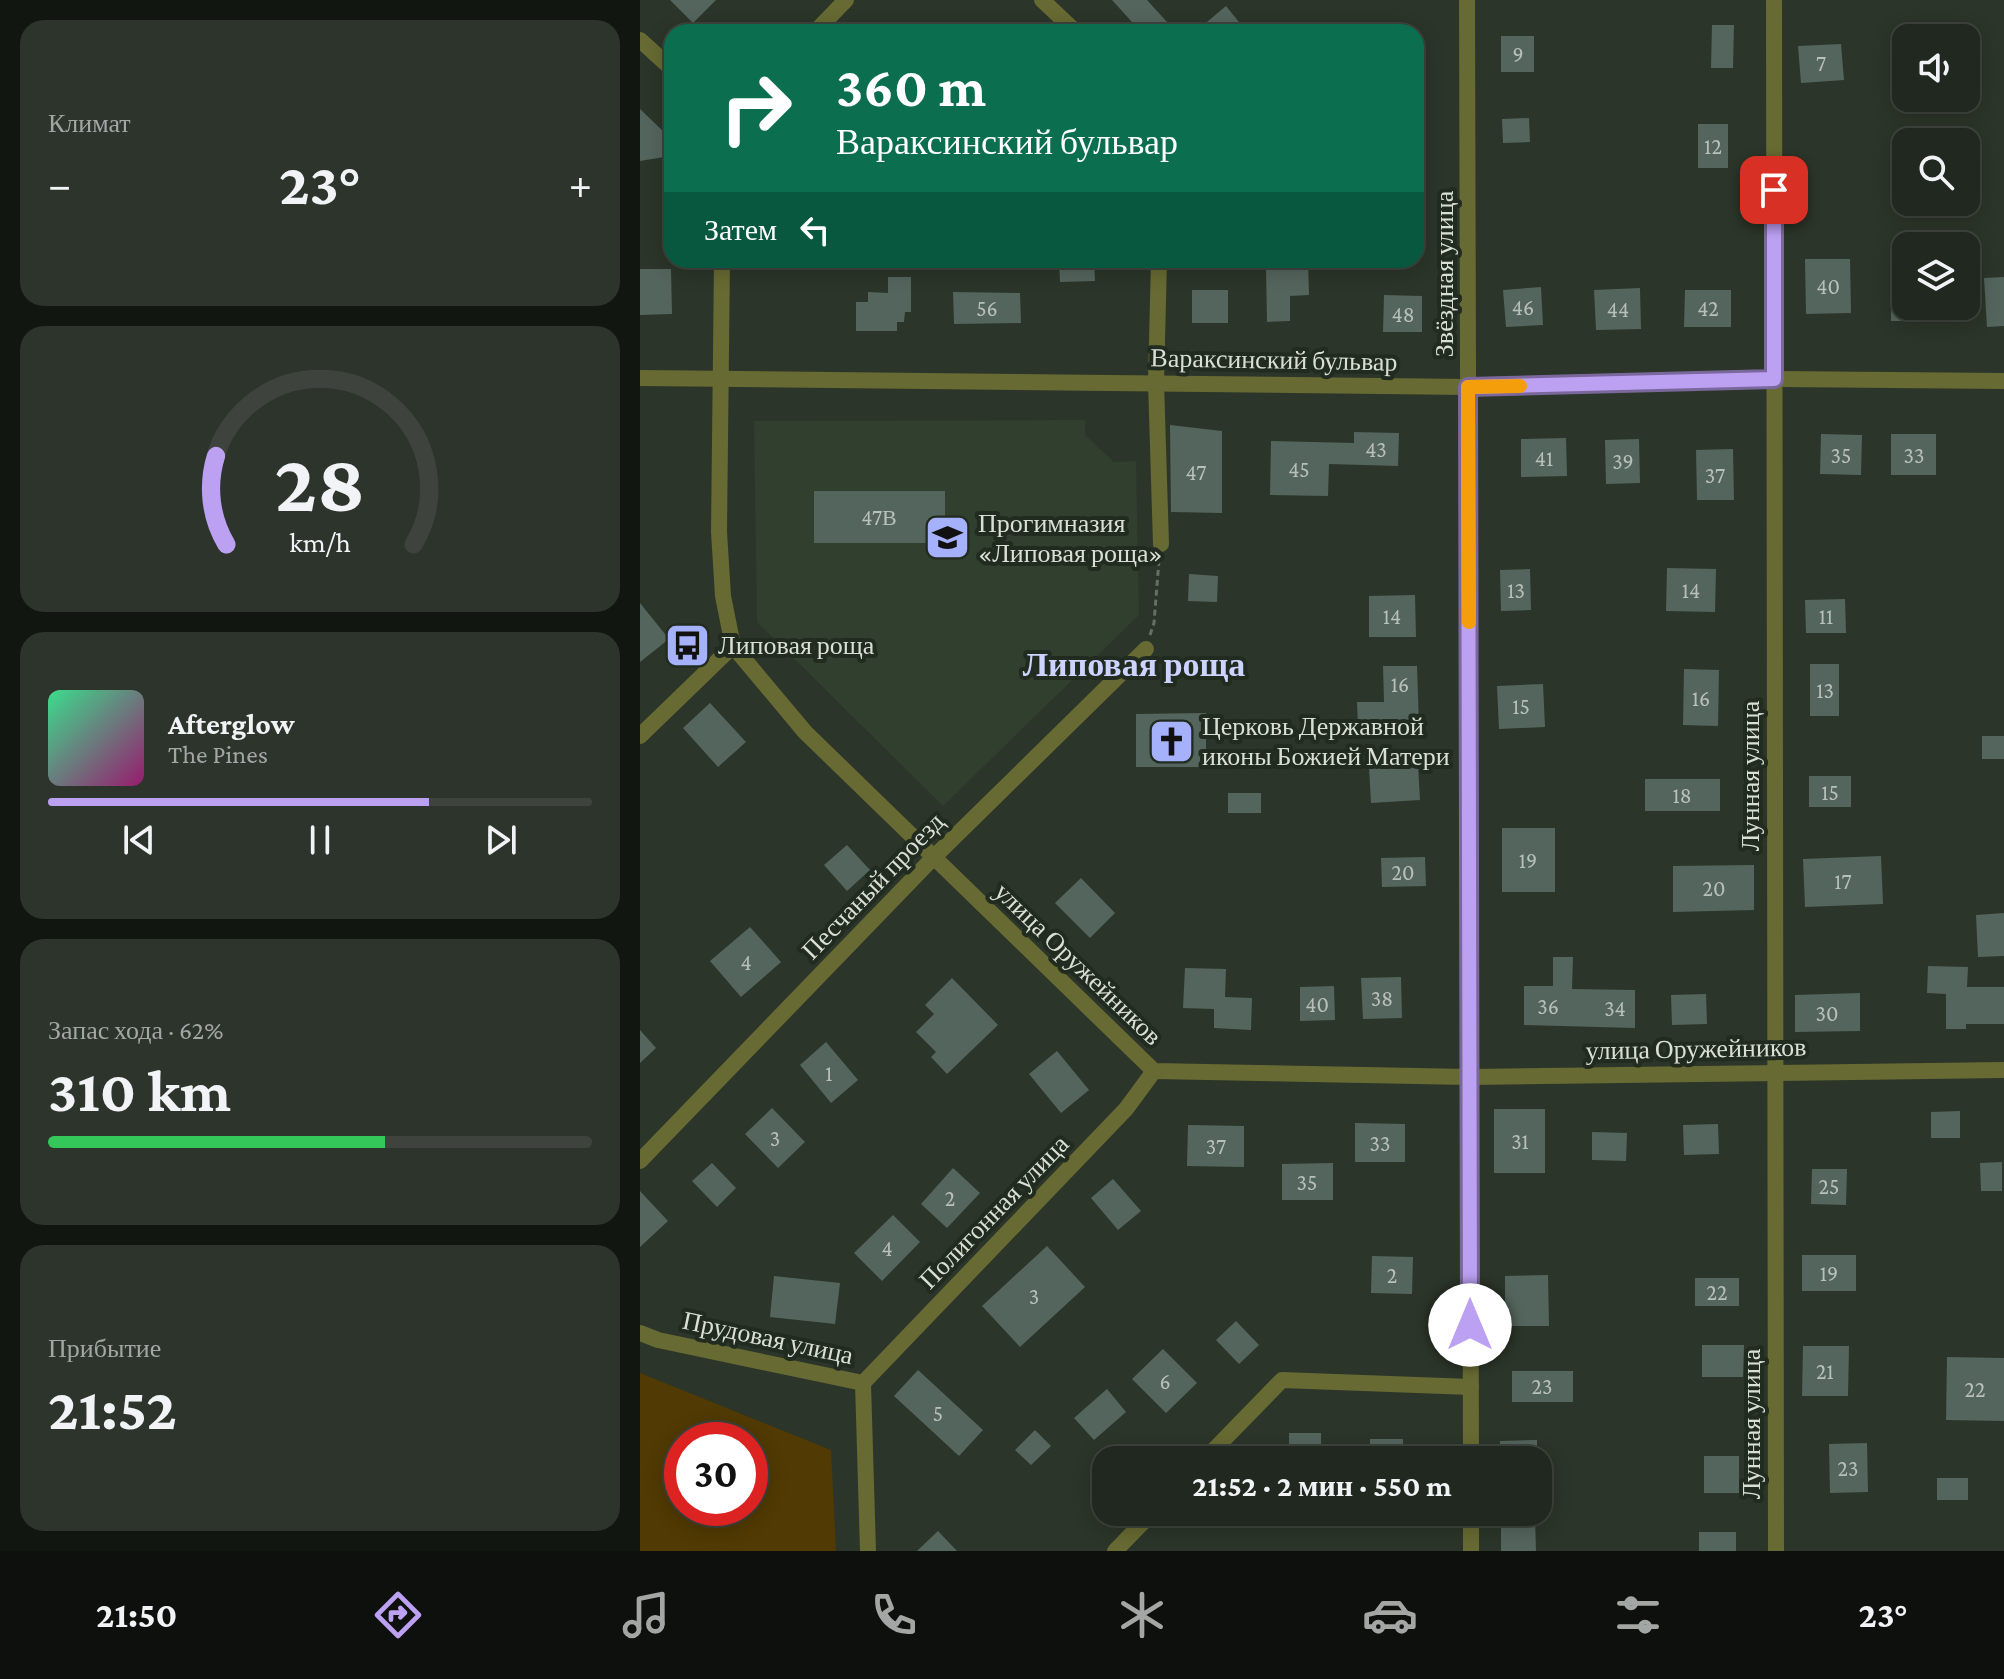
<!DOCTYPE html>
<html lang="ru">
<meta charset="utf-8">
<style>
body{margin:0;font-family:"Crimson Pro",serif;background:#2d342c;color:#f1f3f6;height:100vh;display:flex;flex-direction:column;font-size:30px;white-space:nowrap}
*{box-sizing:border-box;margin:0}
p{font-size:26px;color:#a2a6a4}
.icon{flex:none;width:44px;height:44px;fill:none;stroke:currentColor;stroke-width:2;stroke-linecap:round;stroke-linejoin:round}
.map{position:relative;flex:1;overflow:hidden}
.side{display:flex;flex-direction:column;gap:20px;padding:20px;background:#121611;width:640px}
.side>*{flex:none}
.hud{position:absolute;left:24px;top:24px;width:760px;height:244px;border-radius:24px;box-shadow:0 4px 20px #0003,0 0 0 2px #3e443d;background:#0b6e4f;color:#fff;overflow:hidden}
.buttons{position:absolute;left:1252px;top:24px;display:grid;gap:16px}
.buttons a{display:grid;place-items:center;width:88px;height:88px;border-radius:16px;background:#21281f;box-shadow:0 4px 20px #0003,0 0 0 2px #3e443d;font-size:40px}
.speed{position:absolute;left:24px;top:1422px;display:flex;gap:16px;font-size:40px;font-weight:700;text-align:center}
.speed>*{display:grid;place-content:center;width:104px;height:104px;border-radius:50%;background:#21281f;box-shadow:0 4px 20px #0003,0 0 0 2px #3e443d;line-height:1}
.speed .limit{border:12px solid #d22;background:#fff;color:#111}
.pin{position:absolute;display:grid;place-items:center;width:68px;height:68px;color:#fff;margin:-34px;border-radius:16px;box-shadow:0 4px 12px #0006}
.me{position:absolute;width:88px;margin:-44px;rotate:0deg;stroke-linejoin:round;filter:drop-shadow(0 0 6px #0008)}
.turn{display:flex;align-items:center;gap:28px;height:168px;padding:0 40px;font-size:36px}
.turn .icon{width:104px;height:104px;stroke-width:2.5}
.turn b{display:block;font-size:56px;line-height:68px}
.then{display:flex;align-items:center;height:76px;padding:0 40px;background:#0003;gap:16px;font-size:30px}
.big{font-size:60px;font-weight:700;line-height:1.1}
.side .widget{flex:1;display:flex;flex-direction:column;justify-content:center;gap:12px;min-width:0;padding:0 28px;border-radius:24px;background:#2d342c}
.side .dial{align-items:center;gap:0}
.dial svg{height:208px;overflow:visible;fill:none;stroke:#3e443d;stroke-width:7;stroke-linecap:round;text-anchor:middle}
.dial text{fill:#f1f3f6;stroke:none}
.song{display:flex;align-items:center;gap:24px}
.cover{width:96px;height:96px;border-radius:12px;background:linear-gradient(135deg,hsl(150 70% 55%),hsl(320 70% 35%))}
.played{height:8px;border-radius:4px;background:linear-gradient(90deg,#bca0f2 70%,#3e443d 70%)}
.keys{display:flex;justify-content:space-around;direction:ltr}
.heat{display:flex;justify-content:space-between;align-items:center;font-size:44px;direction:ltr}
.charge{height:12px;border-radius:6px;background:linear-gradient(90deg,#34c759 62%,#3e443d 0)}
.trip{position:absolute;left:452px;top:1446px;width:460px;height:80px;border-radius:24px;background:#21281f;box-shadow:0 4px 20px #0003,0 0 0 2px #3e443d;font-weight:700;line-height:80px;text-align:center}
.menu{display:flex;height:128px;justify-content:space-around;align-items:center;background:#0d100c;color:#a2a6a4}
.menu .icon{width:56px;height:56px}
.menu .active{color:#bca0f2}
.menu b{font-size:36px;color:#f1f3f6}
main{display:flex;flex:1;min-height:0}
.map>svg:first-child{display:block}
.built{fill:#313f2e}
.green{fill:#513a03;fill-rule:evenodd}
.building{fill:#54655e}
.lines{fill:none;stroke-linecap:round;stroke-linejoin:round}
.path{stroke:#676f65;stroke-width:3;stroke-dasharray:6 4;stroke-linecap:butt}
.minor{stroke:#676a32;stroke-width:16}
.route-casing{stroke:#7a689d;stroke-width:20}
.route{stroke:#bca0f2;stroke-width:14}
.slow{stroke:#f59e0b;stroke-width:14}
.labels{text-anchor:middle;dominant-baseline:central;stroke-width:8;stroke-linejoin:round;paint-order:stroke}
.number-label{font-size:22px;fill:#b8c0b9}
.street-label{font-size:26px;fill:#d9dfd7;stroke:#222b20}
.poi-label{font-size:26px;fill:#d9dfd7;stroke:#222b20;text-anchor:start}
.district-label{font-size:34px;font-weight:bold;fill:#cbd3fe;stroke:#222b20}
</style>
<main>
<section class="side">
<div class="widget"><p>Климат</p>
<div class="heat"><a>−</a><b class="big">23°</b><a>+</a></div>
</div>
<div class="widget dial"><svg viewBox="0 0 100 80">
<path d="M14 69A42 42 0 1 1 86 69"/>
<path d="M14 69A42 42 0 0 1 10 35" stroke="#bca0f2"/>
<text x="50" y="56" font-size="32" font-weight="700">28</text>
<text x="50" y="72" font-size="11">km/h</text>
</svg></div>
<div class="widget">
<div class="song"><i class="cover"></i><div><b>Afterglow</b><p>The Pines</p></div></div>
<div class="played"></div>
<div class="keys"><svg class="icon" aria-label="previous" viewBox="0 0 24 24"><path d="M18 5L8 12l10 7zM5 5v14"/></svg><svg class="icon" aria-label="pause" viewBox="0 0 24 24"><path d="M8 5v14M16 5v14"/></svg><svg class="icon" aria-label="next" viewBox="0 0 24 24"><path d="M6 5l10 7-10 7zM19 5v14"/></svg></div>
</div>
<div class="widget"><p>Запас хода · 62%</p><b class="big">310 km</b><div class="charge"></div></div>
<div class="widget"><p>Прибытие</p><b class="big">21:52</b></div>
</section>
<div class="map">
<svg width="1364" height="1551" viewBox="0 0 1364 1551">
<rect width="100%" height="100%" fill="#2c3529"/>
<!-- built -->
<path class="built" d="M 445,420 L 445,435 L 474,462 L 496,461 L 499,615 L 303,806 L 117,622 L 114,421 Z"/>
<!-- green -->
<path class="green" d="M 0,1373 L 191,1450 L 196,1551 L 0,1551 ZM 42,1440 L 110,1440 L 110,1508 L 42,1508 Z"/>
<!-- building -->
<g class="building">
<path d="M 30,0 L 76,0 L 53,23 Z"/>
<path d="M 472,0 L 507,0 L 527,22 L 515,32 L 501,32 Z"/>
<path d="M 586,6 L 607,32 L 555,32 Z"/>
<path d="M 1072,25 L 1094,25 L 1093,68 L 1071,68 Z"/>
<rect x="861" y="36" width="33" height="36"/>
<path d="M 1201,44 L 1204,80 L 1161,83 L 1158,46 Z"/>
<path d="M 0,109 L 27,135 L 24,157 L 0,161 Z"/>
<path d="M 889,118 L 890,142 L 863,143 L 862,119 Z"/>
<rect x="1058" y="124" width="30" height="44"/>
<path d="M 1165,259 L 1210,259 L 1211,313 L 1166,314 Z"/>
<path d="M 419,260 L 454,260 L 455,281 L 420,282 Z"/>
<path d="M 642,260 L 668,260 L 669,295 L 650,296 L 650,321 L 627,322 L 626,269 L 642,269 Z"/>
<path d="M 0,269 L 31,269 L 32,314 L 0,315 Z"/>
<path d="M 1251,272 L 1266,272 L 1266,306 L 1290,306 L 1290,321 L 1251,321 Z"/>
<path d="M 248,277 L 271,277 L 271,312 L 265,312 L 264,322 L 257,322 L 257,331 L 216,331 L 216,302 L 228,302 L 228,292 L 248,293 Z"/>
<path d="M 1364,277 L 1364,326 L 1347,327 L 1344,278 Z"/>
<path d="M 901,287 L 903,325 L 866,327 L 863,290 Z"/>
<path d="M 1000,288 L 1001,329 L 956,330 L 954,290 Z"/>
<rect x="552" y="290" width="36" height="33"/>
<path d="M 1045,290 L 1091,290 L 1091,327 L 1044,327 Z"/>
<path d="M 313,292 L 380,293 L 381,323 L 314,324 Z"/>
<path d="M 744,295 L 782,296 L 782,332 L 743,332 Z"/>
<path d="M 530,425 L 582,431 L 582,513 L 531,512 Z"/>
<path d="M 714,432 L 759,433 L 758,466 L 689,464 L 688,496 L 630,495 L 631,441 L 714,443 Z"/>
<path d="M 1181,434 L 1222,435 L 1221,475 L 1180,474 Z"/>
<rect x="1251" y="434" width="45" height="41"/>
<path d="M 926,438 L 927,476 L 881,477 L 881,439 Z"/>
<path d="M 999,439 L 1000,483 L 966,484 L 965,440 Z"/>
<path d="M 1093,449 L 1094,500 L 1057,500 L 1056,450 Z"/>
<rect x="174" y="491" width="131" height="52"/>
<path d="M 1027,568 L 1076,569 L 1075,612 L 1026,611 Z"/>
<path d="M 890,569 L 891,610 L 861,611 L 860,570 Z"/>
<path d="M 549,574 L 578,576 L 577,602 L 548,601 Z"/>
<path d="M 775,595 L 776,637 L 729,637 L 729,596 Z"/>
<path d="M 1205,599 L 1206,633 L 1166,633 L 1165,600 Z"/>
<path d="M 0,603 L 29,639 L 0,662 Z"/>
<rect x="1170" y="664" width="29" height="52"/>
<path d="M 743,666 L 777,666 L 779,725 L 718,726 L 717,702 L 744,702 Z"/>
<path d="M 1044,669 L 1079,670 L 1078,726 L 1043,725 Z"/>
<path d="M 903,684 L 905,727 L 859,729 L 857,686 Z"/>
<path d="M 70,703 L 106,742 L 78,767 L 43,728 Z"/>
<path d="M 566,713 L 566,767 L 496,767 L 496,714 Z"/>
<rect x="1342" y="736" width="22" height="23"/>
<path d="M 778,765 L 780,800 L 731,803 L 729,767 Z"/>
<rect x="1169" y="776" width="42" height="31"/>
<rect x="1005" y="779" width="75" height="32"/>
<rect x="588" y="793" width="33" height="20"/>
<rect x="862" y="828" width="53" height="64"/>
<path d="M 207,845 L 230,870 L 207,891 L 184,865 Z"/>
<path d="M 1241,856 L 1243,904 L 1165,907 L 1163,859 Z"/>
<path d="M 785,857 L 786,886 L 742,887 L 741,858 Z"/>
<path d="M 1114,865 L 1114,910 L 1033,912 L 1033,866 Z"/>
<path d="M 441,878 L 475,913 L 450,938 L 415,903 Z"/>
<path d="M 1364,913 L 1364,956 L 1338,957 L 1336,915 Z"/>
<path d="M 110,927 L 141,962 L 101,997 L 70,961 Z"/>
<path d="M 913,957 L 933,957 L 932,989 L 995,990 L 995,1028 L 884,1025 L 884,986 L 913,986 Z"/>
<path d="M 1288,966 L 1328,967 L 1327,987 L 1364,987 L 1364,1024 L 1326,1024 L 1326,1029 L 1306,1029 L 1306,994 L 1287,993 Z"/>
<path d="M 545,968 L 586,969 L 585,997 L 612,998 L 611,1030 L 574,1028 L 574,1009 L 543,1008 Z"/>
<path d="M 761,977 L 762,1018 L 723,1019 L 721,978 Z"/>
<path d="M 312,978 L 358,1025 L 307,1074 L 291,1057 L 296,1052 L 276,1032 L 294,1014 L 285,1005 Z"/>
<path d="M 694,986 L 695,1020 L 660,1021 L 660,987 Z"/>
<path d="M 1220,993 L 1220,1031 L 1155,1032 L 1155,995 Z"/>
<path d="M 1066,994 L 1067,1024 L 1032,1025 L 1031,995 Z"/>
<path d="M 0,1030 L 16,1048 L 0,1063 Z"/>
<path d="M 186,1042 L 218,1080 L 191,1103 L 160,1065 Z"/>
<path d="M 417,1051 L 449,1090 L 421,1113 L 389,1074 Z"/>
<path d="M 132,1108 L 165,1142 L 138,1168 L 105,1134 Z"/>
<rect x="854" y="1109" width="51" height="64"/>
<path d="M 1320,1111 L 1320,1138 L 1291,1138 L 1291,1112 Z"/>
<path d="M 715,1123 L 765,1124 L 765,1162 L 715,1162 Z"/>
<path d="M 1078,1124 L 1079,1154 L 1044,1155 L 1043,1125 Z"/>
<path d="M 548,1125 L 604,1126 L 604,1167 L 547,1166 Z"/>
<path d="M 952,1132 L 987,1133 L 986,1161 L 952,1160 Z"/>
<path d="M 1362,1162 L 1362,1191 L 1341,1191 L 1340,1163 Z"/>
<path d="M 72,1163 L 96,1188 L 77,1207 L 52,1181 Z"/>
<path d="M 693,1163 L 693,1200 L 642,1200 L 642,1164 Z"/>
<path d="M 313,1168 L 340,1193 L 307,1228 L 281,1204 Z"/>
<path d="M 1172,1169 L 1207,1169 L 1206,1205 L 1171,1204 Z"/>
<path d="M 473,1179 L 501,1211 L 478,1230 L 451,1198 Z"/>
<path d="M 0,1191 L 28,1221 L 0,1247 Z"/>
<path d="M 253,1215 L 280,1242 L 242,1281 L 214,1253 Z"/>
<path d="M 407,1246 L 445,1287 L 380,1347 L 342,1306 Z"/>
<rect x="1162" y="1255" width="54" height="36"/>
<path d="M 732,1256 L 773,1257 L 772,1294 L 731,1293 Z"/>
<path d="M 908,1275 L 909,1326 L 865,1326 L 865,1276 Z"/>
<path d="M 134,1276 L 200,1283 L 195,1324 L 130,1317 Z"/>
<rect x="1055" y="1278" width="44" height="28"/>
<path d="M 596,1321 L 619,1345 L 599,1364 L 576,1340 Z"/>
<path d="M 1062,1345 L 1104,1345 L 1103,1377 L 1062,1377 Z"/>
<path d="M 1163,1346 L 1209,1346 L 1208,1396 L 1162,1396 Z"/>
<path d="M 523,1349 L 557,1383 L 526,1413 L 492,1379 Z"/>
<path d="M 1307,1357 L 1364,1358 L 1364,1421 L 1306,1420 Z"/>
<path d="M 278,1370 L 343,1430 L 319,1456 L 254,1396 Z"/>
<rect x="872" y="1371" width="61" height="31"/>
<path d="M 467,1389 L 486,1412 L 454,1440 L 434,1418 Z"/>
<path d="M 395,1430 L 411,1446 L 391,1465 L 375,1450 Z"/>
<rect x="649" y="1433" width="32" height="27"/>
<rect x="730" y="1439" width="33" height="21"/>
<path d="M 897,1440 L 897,1460 L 860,1460 L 860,1441 Z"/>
<path d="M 1227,1443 L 1228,1492 L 1190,1493 L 1189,1444 Z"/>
<rect x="1064" y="1456" width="35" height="37"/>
<rect x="1297" y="1478" width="31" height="22"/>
<path d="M 861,1518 L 895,1518 L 896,1551 L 861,1551 Z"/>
<path d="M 298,1531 L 317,1551 L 277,1551 Z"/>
<rect x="1059" y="1532" width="37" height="19"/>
</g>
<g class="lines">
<!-- path -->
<path class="path" d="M 510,635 L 514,623 L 519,560"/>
<!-- minor -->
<g class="minor">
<path d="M 402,0 L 436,32"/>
<path d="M 827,0 L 831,1460"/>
<path d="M 1134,0 L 1136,1551"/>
<path d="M 175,32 L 206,0"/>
<path d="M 0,40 L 32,69"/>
<path d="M 82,260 L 79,532 L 83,596 L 93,646 L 165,732 L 514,1071 L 830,1077 L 1364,1070"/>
<path d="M 519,260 L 516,382 L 521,544"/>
<path d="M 0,378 L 828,387 L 1134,379 L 1364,381"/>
<path d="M 0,736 L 93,646"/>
<path d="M 0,1161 L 293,858 L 506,649"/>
<path d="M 0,1333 L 18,1340 L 223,1383"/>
<path d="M 223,1383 L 486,1109 L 514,1071"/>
<path d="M 223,1383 L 228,1551"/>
<path d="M 564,1460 L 642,1380 L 831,1387"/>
<path d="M 831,1512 L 831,1551"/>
<path d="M 475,1551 L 513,1512"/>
</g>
</g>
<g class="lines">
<defs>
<path id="route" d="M 830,1325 L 828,387 L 1134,379 L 1134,190"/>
</defs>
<!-- route casing -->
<use href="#route" class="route-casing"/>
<!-- route -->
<use href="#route" class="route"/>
<!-- slow -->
<path class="slow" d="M 829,622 L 828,387 L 880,386"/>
</g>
<!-- icons -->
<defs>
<symbol id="school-square" viewBox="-11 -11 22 22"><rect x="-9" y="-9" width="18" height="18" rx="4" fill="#a6b1fc" stroke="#222b20"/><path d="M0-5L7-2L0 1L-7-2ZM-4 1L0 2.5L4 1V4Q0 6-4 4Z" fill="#111"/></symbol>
<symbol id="bus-square" viewBox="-11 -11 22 22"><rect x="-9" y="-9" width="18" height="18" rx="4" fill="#a6b1fc" stroke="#222b20"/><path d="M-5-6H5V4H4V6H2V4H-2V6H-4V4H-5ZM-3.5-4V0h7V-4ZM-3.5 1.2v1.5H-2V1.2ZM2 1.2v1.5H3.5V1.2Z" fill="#111"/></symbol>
<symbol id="church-square" viewBox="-11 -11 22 22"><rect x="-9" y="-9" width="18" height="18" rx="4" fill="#a6b1fc" stroke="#222b20"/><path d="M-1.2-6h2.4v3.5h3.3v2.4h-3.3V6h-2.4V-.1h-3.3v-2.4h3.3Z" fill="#111"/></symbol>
</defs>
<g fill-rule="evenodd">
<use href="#school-square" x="282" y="512" width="51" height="51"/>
<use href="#bus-square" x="22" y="620" width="51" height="51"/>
<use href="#church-square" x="506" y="716" width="51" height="51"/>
</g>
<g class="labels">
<!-- number labels -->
<g class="number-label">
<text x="878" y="54">9</text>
<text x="1181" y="63">7</text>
<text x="1073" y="146">12</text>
<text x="1188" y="286">40</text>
<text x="883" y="307">46</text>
<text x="347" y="308">56</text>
<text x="1068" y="308">42</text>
<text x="978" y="309">44</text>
<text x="763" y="314">48</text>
<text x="736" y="449">43</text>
<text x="1201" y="455">35</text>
<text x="1274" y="455">33</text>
<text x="904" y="458">41</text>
<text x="983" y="461">39</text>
<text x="659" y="469">45</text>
<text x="556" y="472">47</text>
<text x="1075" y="475">37</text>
<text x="239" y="517">47В</text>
<text x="876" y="590">13</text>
<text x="1051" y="590">14</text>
<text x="752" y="616">14</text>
<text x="1186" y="616">11</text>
<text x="760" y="684">16</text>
<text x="1185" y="690">13</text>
<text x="1061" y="698">16</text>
<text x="881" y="706">15</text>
<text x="1190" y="792">15</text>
<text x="1042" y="795">18</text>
<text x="888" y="860">19</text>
<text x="763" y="872">20</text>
<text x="1203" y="881">17</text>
<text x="1074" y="888">20</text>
<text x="106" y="962">4</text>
<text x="742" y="998">38</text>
<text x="677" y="1004">40</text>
<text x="908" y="1006">36</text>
<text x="975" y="1008">34</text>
<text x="1187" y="1013">30</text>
<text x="189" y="1073">1</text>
<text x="135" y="1138">3</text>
<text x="880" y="1141">31</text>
<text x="740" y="1143">33</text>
<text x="576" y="1146">37</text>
<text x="667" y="1182">35</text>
<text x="1189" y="1186">25</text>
<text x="310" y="1198">2</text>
<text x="247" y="1248">4</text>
<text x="1189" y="1273">19</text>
<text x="752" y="1275">2</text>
<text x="1077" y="1292">22</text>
<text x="394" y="1296">3</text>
<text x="1185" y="1371">21</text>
<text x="525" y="1381">6</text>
<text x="902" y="1386">23</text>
<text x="1335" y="1389">22</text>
<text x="298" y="1413">5</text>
<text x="1208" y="1468">23</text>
</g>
<!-- street labels -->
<g class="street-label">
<text transform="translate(804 274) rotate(-90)">Звёздная улица</text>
<text transform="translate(634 360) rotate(1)">Вараксинский бульвар</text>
<text transform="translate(1110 776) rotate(-90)">Лунная улица</text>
<text transform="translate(233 886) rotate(-46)">Песчаный проезд</text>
<text transform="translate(438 964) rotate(44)">улица Оружейников</text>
<text transform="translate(1056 1049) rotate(-1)">улица Оружейников</text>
<text transform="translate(354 1212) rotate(-46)">Полигонная улица</text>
<text transform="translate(128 1338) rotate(12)">Прудовая улица</text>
<text transform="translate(1111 1424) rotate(-90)">Лунная улица</text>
</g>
<!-- poi labels -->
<g class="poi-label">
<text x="338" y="523">Прогимназия<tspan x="338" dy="30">«Липовая роща»</tspan></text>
<text x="78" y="645">Липовая роща</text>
<text x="562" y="726">Церковь Державной<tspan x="562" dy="30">иконы Божией Матери</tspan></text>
</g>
<!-- district labels -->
<g class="district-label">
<text x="494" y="664">Липовая роща</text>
</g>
</g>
</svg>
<div class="buttons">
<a><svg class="icon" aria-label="sound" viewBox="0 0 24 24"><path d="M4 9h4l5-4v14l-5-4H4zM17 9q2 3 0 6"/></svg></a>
<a><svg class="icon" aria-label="search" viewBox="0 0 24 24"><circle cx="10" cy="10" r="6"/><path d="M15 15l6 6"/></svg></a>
<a><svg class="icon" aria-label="layers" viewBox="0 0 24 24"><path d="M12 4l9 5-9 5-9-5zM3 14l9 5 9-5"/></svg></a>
</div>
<div class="speed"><div class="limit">30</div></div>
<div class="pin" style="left:1134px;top:190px;background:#d93025"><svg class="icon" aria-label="arrive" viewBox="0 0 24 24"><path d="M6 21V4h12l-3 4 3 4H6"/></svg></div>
<svg class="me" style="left:830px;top:1325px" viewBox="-20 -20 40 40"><circle r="19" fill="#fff"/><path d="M0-13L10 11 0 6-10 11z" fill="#bca0f2"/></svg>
<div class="trip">21:52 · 2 мин · 550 m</div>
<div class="hud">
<div class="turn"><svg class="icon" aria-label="right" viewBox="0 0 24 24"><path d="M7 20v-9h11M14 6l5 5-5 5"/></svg><div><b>360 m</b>Вараксинский бульвар</div></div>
<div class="then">Затем<svg class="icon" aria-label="left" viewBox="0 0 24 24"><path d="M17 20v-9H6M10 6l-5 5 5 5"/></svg></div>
</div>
</div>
</main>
<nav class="menu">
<b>21:50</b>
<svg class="icon active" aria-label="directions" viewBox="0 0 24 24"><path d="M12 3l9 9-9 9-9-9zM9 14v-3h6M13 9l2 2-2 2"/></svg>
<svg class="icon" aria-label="music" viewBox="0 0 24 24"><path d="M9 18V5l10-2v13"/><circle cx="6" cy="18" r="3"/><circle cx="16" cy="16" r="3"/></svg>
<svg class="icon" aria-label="phone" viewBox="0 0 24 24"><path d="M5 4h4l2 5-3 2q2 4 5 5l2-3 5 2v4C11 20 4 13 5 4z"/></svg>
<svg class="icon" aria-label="climate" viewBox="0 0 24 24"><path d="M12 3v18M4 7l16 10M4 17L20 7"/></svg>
<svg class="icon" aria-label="car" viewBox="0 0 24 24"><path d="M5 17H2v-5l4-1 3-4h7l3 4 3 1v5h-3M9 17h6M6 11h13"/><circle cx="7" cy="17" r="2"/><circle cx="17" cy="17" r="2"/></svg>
<svg class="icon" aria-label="filters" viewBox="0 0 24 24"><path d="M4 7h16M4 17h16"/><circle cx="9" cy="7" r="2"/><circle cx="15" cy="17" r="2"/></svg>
<b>23°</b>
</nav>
